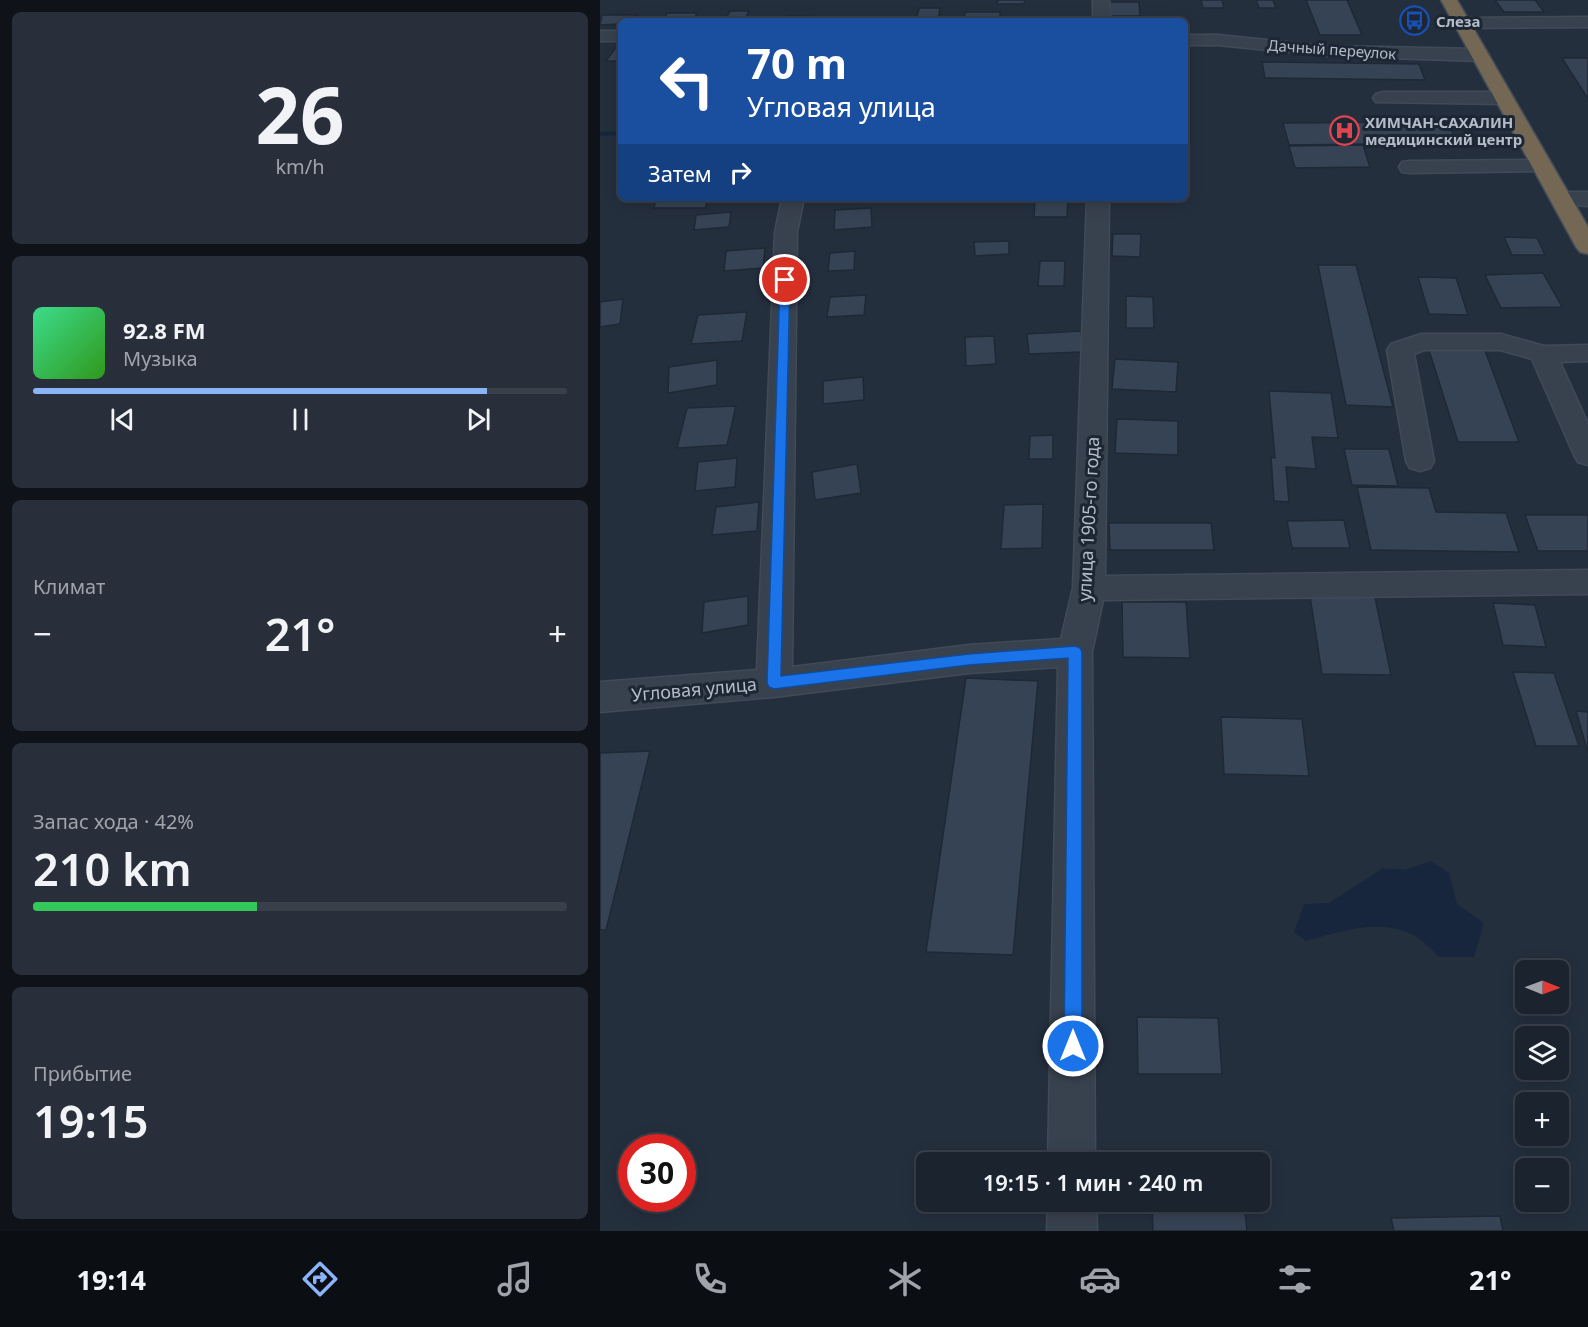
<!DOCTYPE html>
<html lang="ru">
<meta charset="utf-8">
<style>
body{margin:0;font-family:"Noto Sans",sans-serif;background:#282f3a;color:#f1f3f6;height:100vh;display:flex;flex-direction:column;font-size:22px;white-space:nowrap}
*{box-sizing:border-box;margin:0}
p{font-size:20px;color:#a0a4aa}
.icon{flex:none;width:33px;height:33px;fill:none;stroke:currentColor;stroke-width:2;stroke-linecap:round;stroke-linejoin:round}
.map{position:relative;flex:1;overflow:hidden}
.drawer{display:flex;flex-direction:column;gap:12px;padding:12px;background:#0f1319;width:600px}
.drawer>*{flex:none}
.guide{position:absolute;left:18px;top:18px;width:570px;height:183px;border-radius:9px;box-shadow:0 3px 15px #0003,0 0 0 2px #39404a;background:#1a4fa0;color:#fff;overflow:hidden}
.needle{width:39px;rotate:91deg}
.controls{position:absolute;left:915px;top:960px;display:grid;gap:12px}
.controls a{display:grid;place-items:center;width:54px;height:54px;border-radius:9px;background:#1b232e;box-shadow:0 3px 15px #0003,0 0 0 2px #39404a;font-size:30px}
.speed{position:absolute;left:18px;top:1134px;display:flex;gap:12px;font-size:30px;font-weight:700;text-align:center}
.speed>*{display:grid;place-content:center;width:78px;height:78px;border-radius:50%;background:#1b232e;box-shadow:0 3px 15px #0003,0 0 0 2px #39404a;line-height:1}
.speed .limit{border:9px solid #d22;background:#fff;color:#111}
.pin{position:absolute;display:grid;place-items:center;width:51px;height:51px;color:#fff;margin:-26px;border:3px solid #fff;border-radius:50%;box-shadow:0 2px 6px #0007}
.me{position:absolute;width:66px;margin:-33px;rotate:0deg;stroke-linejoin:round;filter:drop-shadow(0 0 4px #0008)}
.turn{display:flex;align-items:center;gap:21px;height:126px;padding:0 30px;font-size:27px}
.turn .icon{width:78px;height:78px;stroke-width:2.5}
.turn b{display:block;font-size:42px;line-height:51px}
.then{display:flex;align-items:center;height:57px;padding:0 30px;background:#0003;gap:12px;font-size:22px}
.big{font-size:45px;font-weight:600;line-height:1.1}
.drawer .tile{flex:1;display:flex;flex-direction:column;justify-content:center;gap:9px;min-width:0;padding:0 21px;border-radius:9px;background:#282f3a}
.drawer .dial{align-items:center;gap:0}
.dial b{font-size:78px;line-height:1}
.song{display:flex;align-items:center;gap:18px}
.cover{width:72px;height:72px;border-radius:9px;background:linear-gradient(135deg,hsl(150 70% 55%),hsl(110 70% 35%))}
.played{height:6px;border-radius:3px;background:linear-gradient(90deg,#8ab4f8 85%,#39404a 85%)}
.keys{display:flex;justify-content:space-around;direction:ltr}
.heat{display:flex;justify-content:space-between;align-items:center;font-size:33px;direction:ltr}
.charge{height:9px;border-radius:4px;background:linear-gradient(90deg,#34c759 42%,#39404a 0)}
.trip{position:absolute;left:316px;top:1152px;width:354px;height:60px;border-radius:9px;background:#1b232e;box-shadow:0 3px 15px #0003,0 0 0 2px #39404a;font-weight:600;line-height:60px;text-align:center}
.tabs{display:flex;height:96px;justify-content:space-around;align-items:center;background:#0b0e12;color:#a0a4aa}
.tabs .icon{width:42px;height:42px}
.tabs .selected{color:#8ab4f8}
.tabs b{font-size:27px;color:#f1f3f6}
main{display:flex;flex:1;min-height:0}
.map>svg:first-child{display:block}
.water{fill:#17263c}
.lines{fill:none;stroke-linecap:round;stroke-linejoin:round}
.stream{fill:#17263c;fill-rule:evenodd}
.building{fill:#364354;stroke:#1f2835;stroke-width:1.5}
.minor-casing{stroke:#414a57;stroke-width:3}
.highway-casing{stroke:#434c59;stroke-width:3}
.minor{fill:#38414e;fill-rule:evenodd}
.highway{fill:#746855;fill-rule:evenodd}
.route{fill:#1a73e8;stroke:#114b97;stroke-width:1.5}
.labels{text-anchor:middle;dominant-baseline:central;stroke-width:6;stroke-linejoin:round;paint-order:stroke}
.far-poi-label{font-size:15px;font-weight:bold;fill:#b4bcc9;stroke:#1d2633;text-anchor:start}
.far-street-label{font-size:15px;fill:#b4bcc9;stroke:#1d2633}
.street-label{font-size:18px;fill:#b4bcc9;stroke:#1d2633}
</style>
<main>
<section class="drawer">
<div class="tile dial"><b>26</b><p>km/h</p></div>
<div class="tile">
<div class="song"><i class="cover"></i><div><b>92.8 FM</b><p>Музыка</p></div></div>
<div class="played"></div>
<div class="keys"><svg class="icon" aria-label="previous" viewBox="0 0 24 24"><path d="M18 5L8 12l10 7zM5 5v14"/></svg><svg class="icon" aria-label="pause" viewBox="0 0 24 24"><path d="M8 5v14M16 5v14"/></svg><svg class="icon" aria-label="next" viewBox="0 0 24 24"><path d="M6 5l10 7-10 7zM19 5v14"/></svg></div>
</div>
<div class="tile"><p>Климат</p>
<div class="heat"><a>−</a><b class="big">21°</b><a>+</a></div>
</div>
<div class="tile"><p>Запас хода · 42%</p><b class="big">210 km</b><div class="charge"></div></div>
<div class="tile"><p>Прибытие</p><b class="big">19:15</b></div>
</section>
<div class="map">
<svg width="988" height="1231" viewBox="0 0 988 1231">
<rect width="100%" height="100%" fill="#242f3e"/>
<!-- water -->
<path class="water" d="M 831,861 L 849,873 L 857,904 L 884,923 L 874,957 L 839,957 C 833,951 826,943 818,938 C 785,916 741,931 706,941 L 694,932 L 704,904 L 729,903 L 783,868 L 804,870 Z"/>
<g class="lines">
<!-- stream -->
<path class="stream" d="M 21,131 L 21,135 L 0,136 L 0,132 Z"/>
</g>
<!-- building -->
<g class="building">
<path d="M 398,0 L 425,0 L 424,4 L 397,4 Z"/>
<path d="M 601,0 L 622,0 L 624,8 L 603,8 Z"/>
<path d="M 656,0 L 673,0 L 676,8 L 659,8 Z"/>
<path d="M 706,0 L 747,0 L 762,35 L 720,35 Z"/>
<path d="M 895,0 L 935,0 L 944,12 L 904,12 Z"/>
<path d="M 510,2 L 539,2 L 540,16 L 511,16 Z"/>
<path d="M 319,8 L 340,8 L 338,21 L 316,21 Z"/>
<path d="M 130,11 L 149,11 L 144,21 L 125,21 Z"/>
<path d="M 365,12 L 400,12 L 400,21 L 364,21 Z"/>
<path d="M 67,13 L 97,13 L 93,21 L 63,21 Z"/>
<path d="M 2,15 L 37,15 L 33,21 L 21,21 L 21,24 L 0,25 Z"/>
<path d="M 189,16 L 226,17 L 224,21 L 187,21 Z"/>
<path d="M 17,46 L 21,46 L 21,61 L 6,61 Z"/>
<path d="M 962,58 L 988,58 L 988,99 Z"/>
<path d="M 662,62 L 819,64 L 825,80 L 665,78 Z"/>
<path d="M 847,122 L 858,143 L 689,145 L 683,123 Z"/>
<path d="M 763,145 L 770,167 L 695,168 L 689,146 Z"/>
<path d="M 58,198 L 109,198 L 105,208 L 53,208 Z"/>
<path d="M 435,198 L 468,198 L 467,217 L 434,217 Z"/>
<path d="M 271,208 L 272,227 L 234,230 L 235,210 Z"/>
<path d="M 131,212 L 129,227 L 94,230 L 96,215 Z"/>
<path d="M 513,234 L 541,234 L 540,257 L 512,256 Z"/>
<path d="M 904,237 L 937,238 L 945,255 L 912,255 Z"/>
<path d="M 409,241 L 409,254 L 375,256 L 374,242 Z"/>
<path d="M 165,248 L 163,268 L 124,271 L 126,251 Z"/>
<path d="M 255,251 L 254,270 L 228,271 L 230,253 Z"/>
<path d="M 440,261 L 465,261 L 464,286 L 438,286 Z"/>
<path d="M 718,265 L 756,265 L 793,407 L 746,405 Z"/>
<path d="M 943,273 L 962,307 L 901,308 L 885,275 Z"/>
<path d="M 818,277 L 856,278 L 868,315 L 829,314 Z"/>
<path d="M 266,295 L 264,315 L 227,317 L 230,297 Z"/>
<path d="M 526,296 L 553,297 L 554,328 L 526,328 Z"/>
<path d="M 23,299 L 20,324 L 0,327 L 0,302 Z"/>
<path d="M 147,312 L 142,341 L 91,344 L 98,315 Z"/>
<path d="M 481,331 L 483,352 L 429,354 L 427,334 Z"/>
<path d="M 394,336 L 396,364 L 366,366 L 365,337 Z"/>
<path d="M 828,347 L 884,348 L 919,442 L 858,442 Z"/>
<path d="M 515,359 L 578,362 L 576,392 L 512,389 Z"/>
<path d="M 117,360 L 117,385 L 68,393 L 69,367 Z"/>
<path d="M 263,377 L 264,400 L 223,404 L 223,381 Z"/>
<path d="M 669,391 L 731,393 L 738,438 L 712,437 L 716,469 L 686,467 L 689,502 L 674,501 L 671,457 L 675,458 Z"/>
<path d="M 136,406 L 127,445 L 77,448 L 87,408 Z"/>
<path d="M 517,419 L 578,421 L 578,455 L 515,453 Z"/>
<path d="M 453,435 L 453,459 L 429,459 L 430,436 Z"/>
<path d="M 744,449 L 789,449 L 798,486 L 752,485 Z"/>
<path d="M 137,458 L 135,487 L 95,491 L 98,462 Z"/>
<path d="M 257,464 L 261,493 L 215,500 L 212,472 Z"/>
<path d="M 757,487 L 829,488 L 836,512 L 906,513 L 919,552 L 771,550 Z"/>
<path d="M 159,502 L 157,531 L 112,535 L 116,507 Z"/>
<path d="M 443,504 L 442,548 L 401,549 L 404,505 Z"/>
<path d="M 925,515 L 988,515 L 988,551 L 938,551 Z"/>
<path d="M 744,520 L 750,548 L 692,548 L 687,521 Z"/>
<path d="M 509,523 L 611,523 L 614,550 L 510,550 Z"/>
<path d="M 148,596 L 148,625 L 102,633 L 104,602 Z"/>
<path d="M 710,596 L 775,597 L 791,675 L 722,674 Z"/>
<path d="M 522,602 L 586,602 L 590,658 L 523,657 Z"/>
<path d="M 893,603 L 935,605 L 946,647 L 903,645 Z"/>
<path d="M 913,672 L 954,673 L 979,746 L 936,746 Z"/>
<path d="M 366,678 L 438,681 L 413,955 L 326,952 Z"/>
<path d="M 976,711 L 988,712 L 988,753 Z"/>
<path d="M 621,717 L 702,719 L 709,776 L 624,774 Z"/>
<path d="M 50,751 L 6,930 L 0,930 L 0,753 Z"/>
<path d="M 537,1017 L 618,1018 L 622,1074 L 538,1074 Z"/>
<path d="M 552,1202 L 644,1202 L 647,1231 L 553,1231 Z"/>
<path d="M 900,1216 L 903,1231 L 794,1231 L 791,1218 Z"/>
</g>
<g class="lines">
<defs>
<g id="minor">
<path d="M 493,0 L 509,0 L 511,21 L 493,21 Z"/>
<path d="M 988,17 L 988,27 L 862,28 L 856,27 L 853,23 L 856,19 L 862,18 Z"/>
<rect x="0" y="31" width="21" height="10"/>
<path d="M 585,35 L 618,35 L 728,46 L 880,49 L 886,51 L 889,55 L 886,59 L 880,61 L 728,56 L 618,45 L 585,45 Z"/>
<path d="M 783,92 L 904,92 L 911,94 L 914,98 L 911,102 L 904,104 L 776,102 L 773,98 L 776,94 Z"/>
<path d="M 942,160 L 950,161 L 953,166 L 950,171 L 810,173 L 802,172 L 799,167 L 802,162 L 810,161 Z"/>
<path d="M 961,192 L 988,192 L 988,206 L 953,204 L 950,199 L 953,194 Z"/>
<path d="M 182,198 L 204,198 L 197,232 L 192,667 L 369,645 L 461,639 L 473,588 L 487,198 L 509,198 L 505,576 L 988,570 L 988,594 L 503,600 L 492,652 L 495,1162 L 448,1162 L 458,667 L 369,673 L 174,697 L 0,712 L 0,682 L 157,670 L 175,232 Z"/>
<path d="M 821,334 L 901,334 L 944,346 L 988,345 L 988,361 L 960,362 L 988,424 L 988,465 L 978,462 L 974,455 L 932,359 L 900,350 L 824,350 L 814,354 L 834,461 L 830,468 L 820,471 L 810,468 L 806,461 L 787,350 L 791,344 Z"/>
<path d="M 448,1202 L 496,1202 L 497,1231 L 447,1231 Z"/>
</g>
<path id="highway" d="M 841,0 L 857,0 L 988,227 L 988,254 L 980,252 L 976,247 Z"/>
</defs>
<!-- minor casing -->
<use href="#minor" class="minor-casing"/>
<!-- highway casing -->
<use href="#highway" class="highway-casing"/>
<!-- minor -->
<use href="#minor" class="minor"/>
<!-- highway -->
<use href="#highway" class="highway"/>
</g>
<!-- route -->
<path class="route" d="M 185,277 L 190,280 L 181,676 L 369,654 L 475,646 L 480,648 L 482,652 L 482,1046 L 479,1053 L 473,1056 L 466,1053 L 464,1046 L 468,658 L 369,665 L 174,689 L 169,687 L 167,683 L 180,280 Z"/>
<!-- icons -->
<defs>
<symbol id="bus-ring" viewBox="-11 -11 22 22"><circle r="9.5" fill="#1d2633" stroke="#1a4fb4" stroke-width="1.5"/><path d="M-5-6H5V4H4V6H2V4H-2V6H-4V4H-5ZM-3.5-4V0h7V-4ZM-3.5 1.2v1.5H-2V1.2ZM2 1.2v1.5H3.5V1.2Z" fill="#1a4fb4"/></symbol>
<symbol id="hospital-ring" viewBox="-11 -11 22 22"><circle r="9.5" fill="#1d2633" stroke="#e0444e" stroke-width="1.5"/><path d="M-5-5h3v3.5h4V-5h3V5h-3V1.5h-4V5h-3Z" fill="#e0444e"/></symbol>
</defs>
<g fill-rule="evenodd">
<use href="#bus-ring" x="798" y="4" width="33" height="33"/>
<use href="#hospital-ring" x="728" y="114" width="33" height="33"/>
</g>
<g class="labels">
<!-- far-poi labels -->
<g class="far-poi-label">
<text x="836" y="21">Слеза</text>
<text x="765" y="122">ХИМЧАН-САХАЛИН<tspan x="765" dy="17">медицинский центр</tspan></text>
</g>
<!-- far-street labels -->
<g class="far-street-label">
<text transform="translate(732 49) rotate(4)">Дачный переулок</text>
</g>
<!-- street labels -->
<g class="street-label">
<text transform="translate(488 519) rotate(-87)">улица 1905-го года</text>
<text transform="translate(94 689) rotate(-5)">Угловая улица</text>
</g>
</g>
</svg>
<div class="controls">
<a><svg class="needle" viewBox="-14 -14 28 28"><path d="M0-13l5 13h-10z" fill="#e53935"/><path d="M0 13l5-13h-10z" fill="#a0a4aa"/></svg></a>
<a><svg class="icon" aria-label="layers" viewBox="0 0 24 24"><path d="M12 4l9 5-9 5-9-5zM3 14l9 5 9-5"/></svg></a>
<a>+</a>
<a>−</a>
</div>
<div class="speed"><div class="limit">30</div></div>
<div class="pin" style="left:185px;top:280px;background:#d93025"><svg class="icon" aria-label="arrive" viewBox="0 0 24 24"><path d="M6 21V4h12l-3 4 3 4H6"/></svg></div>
<svg class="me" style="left:473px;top:1046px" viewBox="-20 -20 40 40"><circle r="17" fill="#1a73e8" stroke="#fff" stroke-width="3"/><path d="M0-11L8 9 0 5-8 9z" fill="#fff"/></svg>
<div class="trip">19:15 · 1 мин · 240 m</div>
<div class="guide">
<div class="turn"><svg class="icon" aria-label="left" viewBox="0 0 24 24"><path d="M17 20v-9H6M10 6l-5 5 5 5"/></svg><div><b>70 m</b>Угловая улица</div></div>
<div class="then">Затем<svg class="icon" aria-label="right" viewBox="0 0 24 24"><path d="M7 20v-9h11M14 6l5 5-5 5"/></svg></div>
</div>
</div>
</main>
<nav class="tabs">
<b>19:14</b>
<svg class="icon selected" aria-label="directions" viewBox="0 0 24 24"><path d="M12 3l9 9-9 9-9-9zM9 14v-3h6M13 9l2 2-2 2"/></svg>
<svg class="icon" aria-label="music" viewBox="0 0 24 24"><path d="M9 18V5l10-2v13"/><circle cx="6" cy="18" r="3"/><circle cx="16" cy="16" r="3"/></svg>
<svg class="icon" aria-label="phone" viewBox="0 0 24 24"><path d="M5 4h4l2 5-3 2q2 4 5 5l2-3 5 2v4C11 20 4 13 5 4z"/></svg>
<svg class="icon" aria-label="climate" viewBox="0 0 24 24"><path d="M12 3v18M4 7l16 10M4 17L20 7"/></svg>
<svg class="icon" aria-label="car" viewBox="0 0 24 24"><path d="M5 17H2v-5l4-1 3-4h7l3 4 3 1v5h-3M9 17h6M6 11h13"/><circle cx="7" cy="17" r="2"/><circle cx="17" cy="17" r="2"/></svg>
<svg class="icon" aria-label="filters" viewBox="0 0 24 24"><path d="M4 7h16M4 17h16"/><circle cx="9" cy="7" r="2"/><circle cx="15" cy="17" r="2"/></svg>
<b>21°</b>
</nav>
